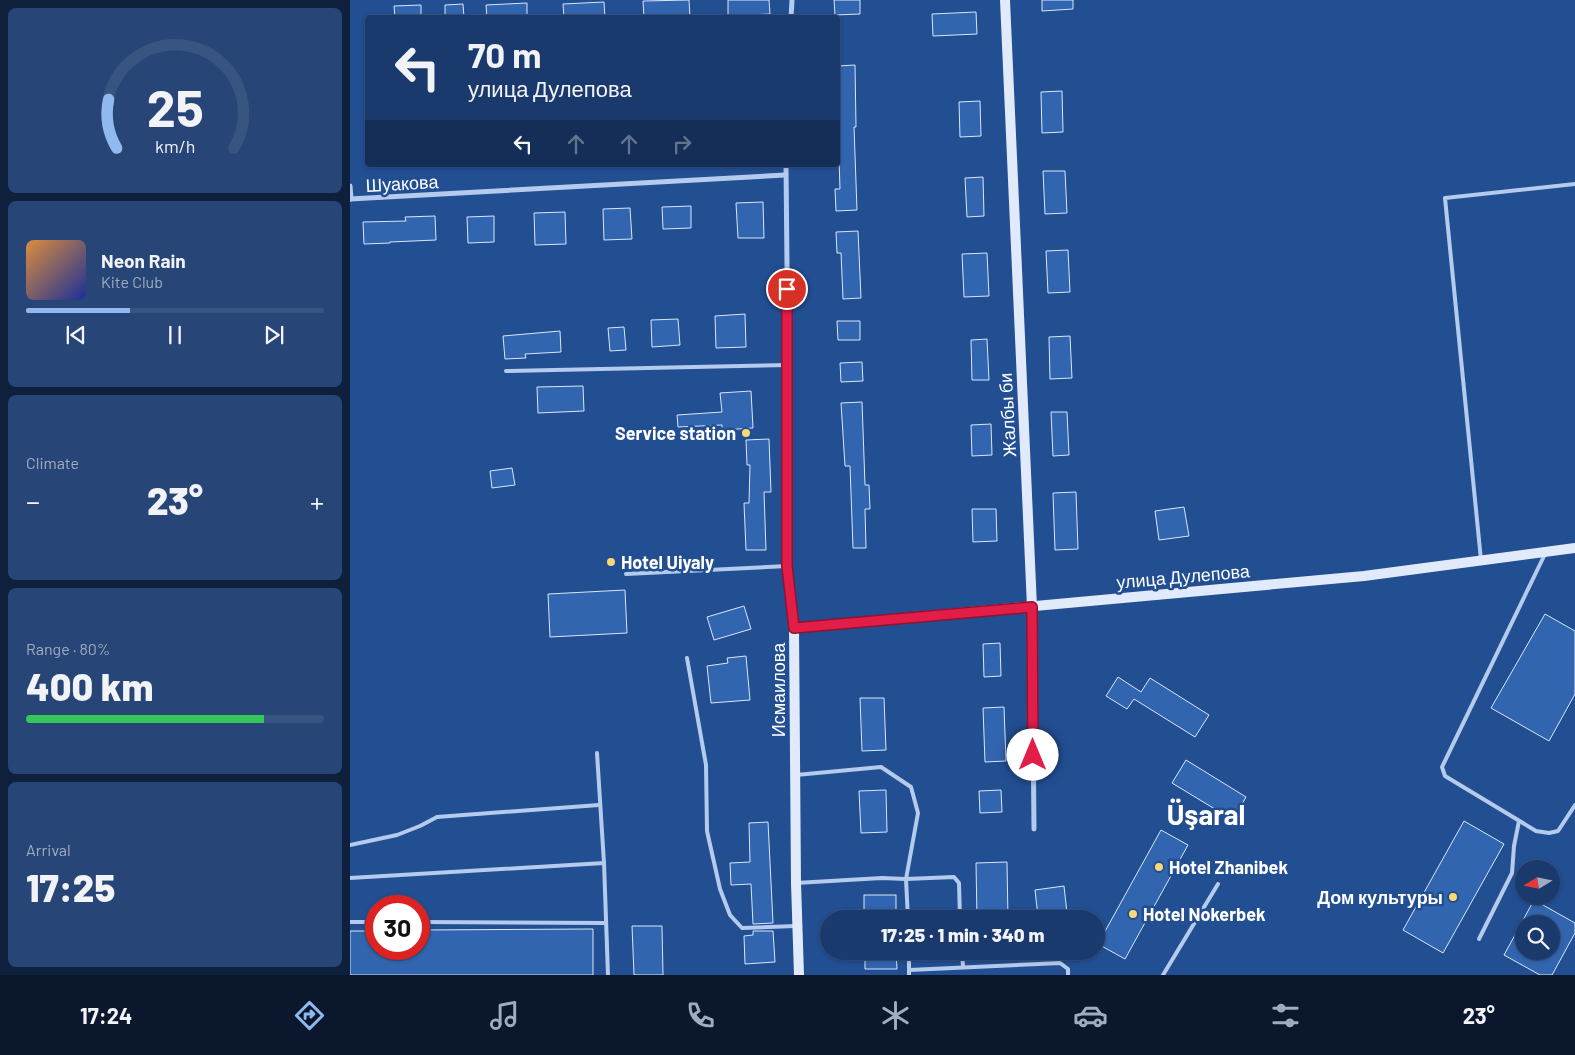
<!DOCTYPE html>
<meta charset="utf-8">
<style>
body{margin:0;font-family:Barlow,sans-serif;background:#274576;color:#f1f3f6;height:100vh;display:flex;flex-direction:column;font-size:19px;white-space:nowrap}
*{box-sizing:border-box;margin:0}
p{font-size:16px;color:#9fadc2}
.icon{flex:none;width:28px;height:28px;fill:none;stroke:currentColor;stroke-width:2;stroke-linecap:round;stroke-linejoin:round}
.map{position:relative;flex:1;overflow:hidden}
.sheet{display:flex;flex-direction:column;gap:8px;padding:8px;background:#0e203c;width:350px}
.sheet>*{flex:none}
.hud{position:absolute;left:15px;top:15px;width:475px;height:152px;border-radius:5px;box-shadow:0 1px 4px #0004,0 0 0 1px #385481;background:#1a3a6e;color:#f1f3f6;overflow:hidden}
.needle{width:32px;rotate:260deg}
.fabs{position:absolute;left:1165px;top:860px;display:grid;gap:10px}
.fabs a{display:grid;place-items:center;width:45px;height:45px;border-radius:50%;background:#1a3a6e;box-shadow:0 1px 4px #0004,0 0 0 1px #385481;font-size:25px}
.speed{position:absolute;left:15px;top:895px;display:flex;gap:10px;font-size:25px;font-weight:700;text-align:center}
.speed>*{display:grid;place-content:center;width:65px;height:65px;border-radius:50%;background:#1a3a6e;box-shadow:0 1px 4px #0004,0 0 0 1px #385481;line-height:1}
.speed .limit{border:8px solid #d22;background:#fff;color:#111}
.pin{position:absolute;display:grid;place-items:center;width:42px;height:42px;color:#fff;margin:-21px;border:2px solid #fff;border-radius:50%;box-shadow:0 1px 5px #0007}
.me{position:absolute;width:55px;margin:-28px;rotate:0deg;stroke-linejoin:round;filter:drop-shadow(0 0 4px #0008)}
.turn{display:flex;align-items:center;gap:18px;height:105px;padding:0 20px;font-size:22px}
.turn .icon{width:65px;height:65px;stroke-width:2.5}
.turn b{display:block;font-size:35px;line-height:42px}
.lanes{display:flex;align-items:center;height:48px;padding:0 20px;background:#0003;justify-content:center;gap:25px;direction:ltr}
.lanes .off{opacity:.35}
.big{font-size:38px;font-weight:800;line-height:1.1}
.sheet .widget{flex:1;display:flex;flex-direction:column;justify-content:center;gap:8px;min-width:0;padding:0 18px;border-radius:8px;background:#274576}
.sheet .dial{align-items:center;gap:0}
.dial svg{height:130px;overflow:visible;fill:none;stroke:#385481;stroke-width:7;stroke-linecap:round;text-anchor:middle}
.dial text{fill:#f1f3f6;stroke:none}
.song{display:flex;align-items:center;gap:15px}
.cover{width:60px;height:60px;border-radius:8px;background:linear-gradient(135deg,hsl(30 70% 55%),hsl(230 70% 35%))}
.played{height:5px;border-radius:2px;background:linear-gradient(90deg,#90b9f0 35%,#385481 35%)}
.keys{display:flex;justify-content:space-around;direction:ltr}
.heat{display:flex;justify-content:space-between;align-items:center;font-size:28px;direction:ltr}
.charge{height:8px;border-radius:4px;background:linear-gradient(90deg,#34c759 80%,#385481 0)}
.trip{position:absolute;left:470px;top:910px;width:285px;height:50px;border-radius:25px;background:#1a3a6e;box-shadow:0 1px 4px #0004,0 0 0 1px #385481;font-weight:800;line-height:50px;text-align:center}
.menu{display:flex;height:80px;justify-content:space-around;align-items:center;background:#0a172c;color:#9fadc2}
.menu .icon{width:35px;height:35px}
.menu .on{color:#90b9f0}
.menu b{font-size:22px;color:#f1f3f6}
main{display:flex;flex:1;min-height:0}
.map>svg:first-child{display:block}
.building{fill:#3265af;stroke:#d9e7f9;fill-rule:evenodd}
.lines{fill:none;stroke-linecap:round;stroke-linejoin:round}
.lane{stroke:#b4cbed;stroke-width:4}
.street{stroke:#b4cbed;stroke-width:5}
.secondary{stroke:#e0eafa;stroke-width:10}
.route-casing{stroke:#92132f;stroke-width:12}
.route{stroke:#e11d48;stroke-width:9}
.poi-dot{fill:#f9d876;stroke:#224e92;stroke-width:2}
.labels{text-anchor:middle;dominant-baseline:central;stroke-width:5;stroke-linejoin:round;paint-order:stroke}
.street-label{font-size:18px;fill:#fff;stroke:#224e92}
.poi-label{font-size:18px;font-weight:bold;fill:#fff;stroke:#224e92;text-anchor:start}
.town-label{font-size:28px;font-weight:bold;fill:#fff;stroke:#224e92}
</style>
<main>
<section class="sheet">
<div class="widget dial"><svg viewBox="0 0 100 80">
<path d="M14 69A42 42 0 1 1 86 69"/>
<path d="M14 69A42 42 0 0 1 9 39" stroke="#90b9f0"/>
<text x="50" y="56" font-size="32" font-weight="700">25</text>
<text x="50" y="72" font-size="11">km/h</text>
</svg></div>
<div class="widget">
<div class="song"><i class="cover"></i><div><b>Neon Rain</b><p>Kite Club</p></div></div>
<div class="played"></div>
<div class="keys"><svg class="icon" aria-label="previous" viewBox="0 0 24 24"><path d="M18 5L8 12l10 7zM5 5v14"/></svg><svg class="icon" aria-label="pause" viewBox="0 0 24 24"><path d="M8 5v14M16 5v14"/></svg><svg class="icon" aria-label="next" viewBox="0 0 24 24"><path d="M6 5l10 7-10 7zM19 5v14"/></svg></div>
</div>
<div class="widget"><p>Climate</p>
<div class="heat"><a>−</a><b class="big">23°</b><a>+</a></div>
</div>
<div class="widget"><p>Range · 80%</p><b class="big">400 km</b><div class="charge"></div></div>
<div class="widget"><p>Arrival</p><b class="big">17:25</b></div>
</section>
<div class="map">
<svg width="1225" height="975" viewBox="0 0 1225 975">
<rect width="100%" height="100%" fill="#224e92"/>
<!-- building -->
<g class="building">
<path d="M 339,0 L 340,18 L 294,18 L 293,1 Z"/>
<path d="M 378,0 L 419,0 L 420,14 L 378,16 Z"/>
<path d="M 484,0 L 510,0 L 510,14 L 485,15 Z"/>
<path d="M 692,0 L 723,0 L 723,9 L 692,11 Z"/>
<path d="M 254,2 L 255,18 L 214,18 L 213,4 Z"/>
<path d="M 177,3 L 177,18 L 137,18 L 136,5 Z"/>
<path d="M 113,4 L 114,18 L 95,18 L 95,5 Z"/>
<path d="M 71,5 L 71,18 L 45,18 L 44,6 Z"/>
<path d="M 626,12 L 627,34 L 583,36 L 582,14 Z"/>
<path d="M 505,65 L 506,127 L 504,127 L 507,210 L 486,211 L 485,189 L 490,189 L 488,128 L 488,104 L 489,104 L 488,66 Z"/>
<path d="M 712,91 L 713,132 L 692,133 L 691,92 Z"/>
<path d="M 630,101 L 631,136 L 610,137 L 609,102 Z"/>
<path d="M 693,171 L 715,171 L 717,213 L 695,214 Z"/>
<path d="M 633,177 L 634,216 L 617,217 L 615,178 Z"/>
<path d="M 413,202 L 414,238 L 388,238 L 386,203 Z"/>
<path d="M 341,206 L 341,228 L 313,229 L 312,207 Z"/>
<path d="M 280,208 L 282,239 L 254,240 L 253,209 Z"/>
<path d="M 215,212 L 216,244 L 185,245 L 184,213 Z"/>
<path d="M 85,216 L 86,240 L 40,242 L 40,243 L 14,244 L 13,222 L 56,221 L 55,217 Z"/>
<path d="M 144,216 L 144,242 L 118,243 L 117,217 Z"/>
<path d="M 508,231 L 511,298 L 493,299 L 491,253 L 487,253 L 486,232 Z"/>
<path d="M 718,250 L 720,292 L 698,293 L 696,251 Z"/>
<path d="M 637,253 L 639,296 L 614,297 L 612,254 Z"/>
<path d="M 395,314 L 396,347 L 366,348 L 365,316 Z"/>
<path d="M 328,319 L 330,345 L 302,347 L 301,320 Z"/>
<path d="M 487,321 L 510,321 L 510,340 L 488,340 Z"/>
<path d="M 274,327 L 276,350 L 260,351 L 258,328 Z"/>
<path d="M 210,331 L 211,352 L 175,354 L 176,358 L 155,359 L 153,336 Z"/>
<path d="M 720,336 L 722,378 L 700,379 L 699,337 Z"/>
<path d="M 637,339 L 639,380 L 622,380 L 621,340 Z"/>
<path d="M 512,362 L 513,381 L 491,382 L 490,363 Z"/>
<path d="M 233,386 L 234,411 L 188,413 L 187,387 Z"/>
<path d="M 401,391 L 403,428 L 372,430 L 372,425 L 328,427 L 327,415 L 372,412 L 370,393 Z"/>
<path d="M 512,402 L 515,485 L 519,485 L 520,509 L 515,509 L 516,548 L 503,548 L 500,466 L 495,466 L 491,403 Z"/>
<path d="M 701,412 L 717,412 L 719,455 L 703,456 Z"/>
<path d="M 641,424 L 642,455 L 622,456 L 621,425 Z"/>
<path d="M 419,439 L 421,492 L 414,492 L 416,550 L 396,550 L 394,503 L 399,503 L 400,465 L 397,465 L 396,440 Z"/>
<path d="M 162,468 L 165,485 L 142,488 L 140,471 Z"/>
<path d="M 726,492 L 728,549 L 705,550 L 703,493 Z"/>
<path d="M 834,507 L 839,536 L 809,540 L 805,511 Z"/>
<path d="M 622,509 L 646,509 L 647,541 L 623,542 Z"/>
<path d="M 275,590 L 277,633 L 200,637 L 198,594 Z"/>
<path d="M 394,606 L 401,629 L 364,640 L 357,617 Z"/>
<path d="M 1195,614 L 1225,631 L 1225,694 L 1199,741 L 1141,708 Z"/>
<path d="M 650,643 L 651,676 L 634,677 L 633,644 Z"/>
<path d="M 396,656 L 400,700 L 361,703 L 357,666 L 378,663 L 377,658 Z"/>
<path d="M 768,677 L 791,692 L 800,678 L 859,715 L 845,737 L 784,699 L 777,709 L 756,696 Z"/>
<path d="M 510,698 L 534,698 L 536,750 L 512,751 Z"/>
<path d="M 654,707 L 656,761 L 635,762 L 633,708 Z"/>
<path d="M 836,760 L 896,797 L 883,820 L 822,783 Z"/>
<path d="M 536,790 L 537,832 L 511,833 L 509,791 Z"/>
<path d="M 651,790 L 652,812 L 630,813 L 629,791 Z"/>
<path d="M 1114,821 L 1154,844 L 1093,953 L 1053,930 Z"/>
<path d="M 418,822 L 423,923 L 403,924 L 401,884 L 381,885 L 380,863 L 400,862 L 399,823 Z"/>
<path d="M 811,830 L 838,845 L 775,959 L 748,944 Z"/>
<path d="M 657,862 L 658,919 L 627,919 L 626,863 Z"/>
<path d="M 714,886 L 717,913 L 688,917 L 685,890 Z"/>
<rect x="514" y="895" width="32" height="24"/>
<path d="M 1184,900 L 1225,923 L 1225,933 L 1202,975 L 1190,975 L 1154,955 ZM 1174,924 L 1201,924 L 1201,951 L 1174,951 Z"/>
<path d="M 282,926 L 312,926 L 313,975 L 284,975 Z"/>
<path d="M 243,929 L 243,975 L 0,975 L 0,931 L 26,931 L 26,949 L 69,949 L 69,930 Z"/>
<path d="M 403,931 L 423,931 L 425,962 L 395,964 L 394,936 L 403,935 Z"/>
<path d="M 515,951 L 546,951 L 547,969 L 515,969 Z"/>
</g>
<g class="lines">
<!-- lane -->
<g class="lane">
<path d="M 156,371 L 438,365"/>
<path d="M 1195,554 L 1092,767 L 1095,776 L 1186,831 L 1199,833 L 1208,831 L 1225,805"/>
<path d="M 1131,560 L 1095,198 L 1225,184"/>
<path d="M 276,574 L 437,566"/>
<path d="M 337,658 L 356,765 L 357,831 L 370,889 L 380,915 L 392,928 L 445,926"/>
<path d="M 247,753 L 254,863 L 258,975"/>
<path d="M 446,775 L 531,767 L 561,787 L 568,813 L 556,879 L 604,877 L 609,883 L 610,919"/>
<path d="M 0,845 L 47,835 L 70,826 L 87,817 L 249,805"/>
<path d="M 0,878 L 254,863"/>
<path d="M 446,883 L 532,878 L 556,879 L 558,919"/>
<path d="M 0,922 L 26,922"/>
<path d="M 69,922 L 256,923"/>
<path d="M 1129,939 L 1162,873 L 1164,846 L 1169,821"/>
<path d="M 559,951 L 559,975"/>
<path d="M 612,951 L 613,967"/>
<path d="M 559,970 L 710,963 L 718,969 L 718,975"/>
<path d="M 813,975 L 868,884"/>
</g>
<!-- street -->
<g class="street">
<path d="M 441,18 L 442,0"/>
<path d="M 436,165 L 438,365 L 437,566 L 444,628"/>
<path d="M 0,186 L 1,199"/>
<path d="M 0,199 L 435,175"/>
<path d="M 682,607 L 684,829"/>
</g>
<!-- secondary -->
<g class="secondary">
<path d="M 655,0 L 682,607"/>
<path d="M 449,975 L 446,883 L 444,628 L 1014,576 L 1225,548"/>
</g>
</g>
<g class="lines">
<defs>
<path id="route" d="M 437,289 L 437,566 L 444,628 L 682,607 L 683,755"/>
</defs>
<!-- route casing -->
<use href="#route" class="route-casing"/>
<!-- route -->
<use href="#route" class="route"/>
</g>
<!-- markers -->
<g class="poi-dot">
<circle cx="396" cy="433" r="5"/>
<circle cx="261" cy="562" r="5"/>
<circle cx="809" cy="867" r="5"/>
<circle cx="1103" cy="897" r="5"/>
<circle cx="783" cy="914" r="5"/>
</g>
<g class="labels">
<!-- street labels -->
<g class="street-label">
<text transform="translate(52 183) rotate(-3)">Шуакова</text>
<text transform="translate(657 415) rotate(-93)">Жалбы би</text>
<text transform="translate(833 576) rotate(-5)">улица Дулепова</text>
<text transform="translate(428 690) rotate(-90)">Исмаилова</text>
</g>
<!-- poi labels -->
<g class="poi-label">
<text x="386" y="433" text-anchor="end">Service station</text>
<text x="271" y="562">Hotel Uiyaly</text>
<text x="819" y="867">Hotel Zhanibek</text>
<text x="1093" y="897" text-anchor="end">Дом культуры</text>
<text x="793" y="914">Hotel Nokerbek</text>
</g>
<!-- town labels -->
<g class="town-label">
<text x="856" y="814">Üşaral</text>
</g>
</g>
</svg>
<div class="fabs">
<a><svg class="needle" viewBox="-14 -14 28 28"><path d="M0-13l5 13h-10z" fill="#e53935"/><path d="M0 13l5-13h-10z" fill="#9fadc2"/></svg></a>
<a><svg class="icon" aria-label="search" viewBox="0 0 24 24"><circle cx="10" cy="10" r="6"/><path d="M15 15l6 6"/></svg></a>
</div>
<div class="speed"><div class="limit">30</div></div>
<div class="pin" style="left:437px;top:289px;background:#d93025"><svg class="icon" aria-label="arrive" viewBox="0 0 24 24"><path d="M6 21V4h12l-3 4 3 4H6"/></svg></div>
<svg class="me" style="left:683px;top:755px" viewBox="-20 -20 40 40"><circle r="19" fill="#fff"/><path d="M0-13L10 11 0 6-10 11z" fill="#e11d48"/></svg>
<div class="trip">17:25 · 1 min · 340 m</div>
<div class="hud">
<div class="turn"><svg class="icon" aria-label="left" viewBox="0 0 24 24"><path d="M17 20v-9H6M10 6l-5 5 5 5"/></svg><div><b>70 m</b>улица Дулепова</div></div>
<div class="lanes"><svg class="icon" aria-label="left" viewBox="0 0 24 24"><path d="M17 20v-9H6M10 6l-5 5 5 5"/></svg><svg class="icon off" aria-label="ahead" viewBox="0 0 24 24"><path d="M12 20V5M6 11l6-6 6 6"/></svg><svg class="icon off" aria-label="ahead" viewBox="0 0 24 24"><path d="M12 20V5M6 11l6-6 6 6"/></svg><svg class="icon off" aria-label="right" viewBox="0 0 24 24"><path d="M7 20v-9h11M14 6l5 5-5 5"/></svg></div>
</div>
</div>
</main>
<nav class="menu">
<b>17:24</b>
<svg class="icon on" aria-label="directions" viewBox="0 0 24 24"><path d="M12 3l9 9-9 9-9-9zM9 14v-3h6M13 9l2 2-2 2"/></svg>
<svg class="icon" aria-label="music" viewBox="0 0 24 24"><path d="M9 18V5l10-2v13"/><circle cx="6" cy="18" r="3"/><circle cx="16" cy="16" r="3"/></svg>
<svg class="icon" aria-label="phone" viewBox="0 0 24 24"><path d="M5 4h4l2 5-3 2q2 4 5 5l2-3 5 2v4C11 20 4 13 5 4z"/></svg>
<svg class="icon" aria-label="climate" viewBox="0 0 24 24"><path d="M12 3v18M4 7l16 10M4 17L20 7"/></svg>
<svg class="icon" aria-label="car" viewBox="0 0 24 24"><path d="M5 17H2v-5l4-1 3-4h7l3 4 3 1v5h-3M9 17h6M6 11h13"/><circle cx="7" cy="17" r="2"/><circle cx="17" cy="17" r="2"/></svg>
<svg class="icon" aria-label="filters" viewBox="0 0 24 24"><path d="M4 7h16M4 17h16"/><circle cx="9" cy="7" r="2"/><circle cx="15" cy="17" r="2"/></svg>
<b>23°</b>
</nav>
